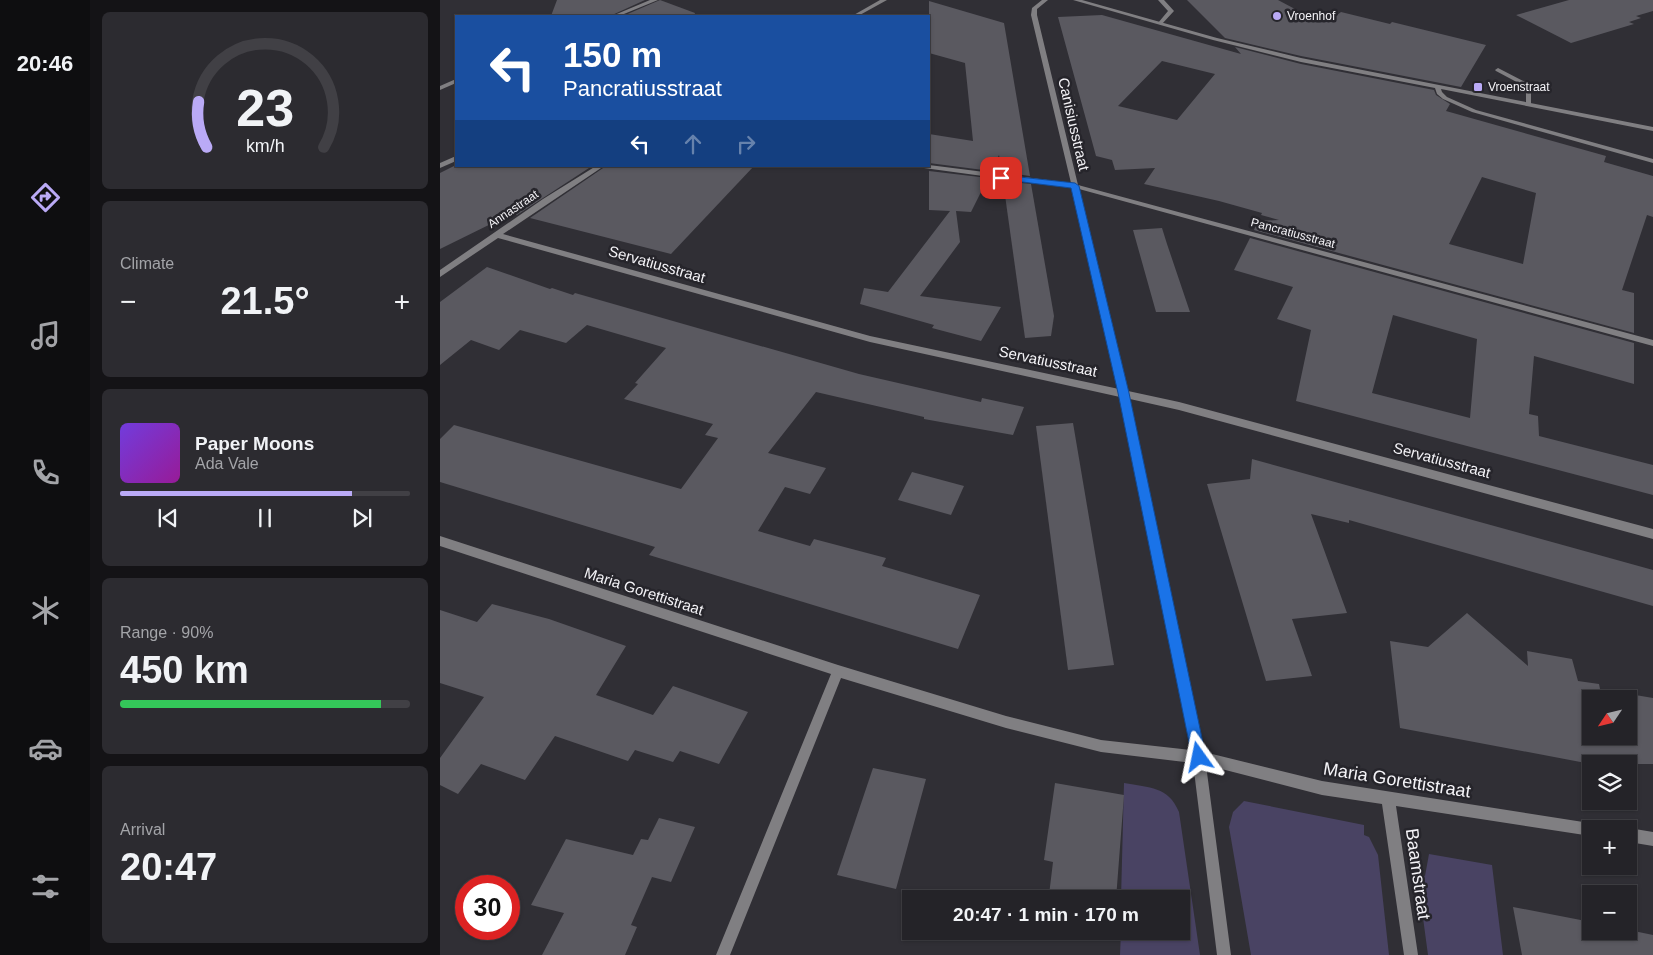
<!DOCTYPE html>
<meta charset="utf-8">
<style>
body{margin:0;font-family:Helvetica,sans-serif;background:#2c2b30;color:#f1f3f6;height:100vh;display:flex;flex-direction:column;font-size:19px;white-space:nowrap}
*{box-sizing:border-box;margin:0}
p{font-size:16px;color:#a3a4a8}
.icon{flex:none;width:28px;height:28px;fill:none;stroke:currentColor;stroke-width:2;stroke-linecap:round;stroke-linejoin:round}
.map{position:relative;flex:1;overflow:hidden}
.panel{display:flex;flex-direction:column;gap:12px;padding:12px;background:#141316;width:350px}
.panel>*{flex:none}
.guide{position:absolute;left:15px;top:15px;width:475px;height:152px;border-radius:0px;box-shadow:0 1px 4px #0004,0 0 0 1px #414045;background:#1a4fa0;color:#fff;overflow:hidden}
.needle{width:32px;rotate:235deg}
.fabs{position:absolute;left:1142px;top:690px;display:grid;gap:10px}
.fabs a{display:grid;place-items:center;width:55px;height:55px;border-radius:0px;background:#242328;box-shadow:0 1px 4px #0004,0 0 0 1px #414045;font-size:25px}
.speed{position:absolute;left:15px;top:875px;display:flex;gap:10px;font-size:25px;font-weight:700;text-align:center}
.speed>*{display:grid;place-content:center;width:65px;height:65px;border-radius:50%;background:#242328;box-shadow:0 1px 4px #0004,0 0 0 1px #414045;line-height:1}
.speed .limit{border:8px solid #d22;background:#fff;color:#111}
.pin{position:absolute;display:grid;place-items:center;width:42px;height:42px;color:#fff;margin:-21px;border-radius:10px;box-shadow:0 2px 8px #0006}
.me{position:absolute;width:55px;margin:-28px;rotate:348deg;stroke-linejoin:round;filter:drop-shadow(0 0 4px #0008)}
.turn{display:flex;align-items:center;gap:18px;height:105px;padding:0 25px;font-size:22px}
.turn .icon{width:65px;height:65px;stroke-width:2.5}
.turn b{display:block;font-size:35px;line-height:42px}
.lanes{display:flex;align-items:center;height:48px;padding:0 25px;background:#0003;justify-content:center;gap:25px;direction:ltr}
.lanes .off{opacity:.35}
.big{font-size:38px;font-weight:700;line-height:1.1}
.panel .card{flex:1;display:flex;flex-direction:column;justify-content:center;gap:8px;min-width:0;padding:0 18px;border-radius:8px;background:#2c2b30}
.panel .dial{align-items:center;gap:0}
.dial svg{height:130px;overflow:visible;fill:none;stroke:#414045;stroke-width:7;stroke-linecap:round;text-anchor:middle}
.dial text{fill:#f1f3f6;stroke:none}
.song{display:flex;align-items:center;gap:15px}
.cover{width:60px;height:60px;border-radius:8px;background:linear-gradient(135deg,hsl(260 70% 55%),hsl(300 70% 35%))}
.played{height:5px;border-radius:2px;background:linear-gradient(90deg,#baaaf6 80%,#414045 80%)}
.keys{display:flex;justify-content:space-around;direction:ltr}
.heat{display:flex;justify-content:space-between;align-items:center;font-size:28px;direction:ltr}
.charge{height:8px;border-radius:4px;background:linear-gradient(90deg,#34c759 90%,#414045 0)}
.trip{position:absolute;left:462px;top:890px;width:288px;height:50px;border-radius:0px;background:#242328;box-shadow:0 1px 4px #0004,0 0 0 1px #414045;font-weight:700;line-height:50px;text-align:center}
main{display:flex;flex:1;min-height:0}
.dock{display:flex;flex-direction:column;width:90px;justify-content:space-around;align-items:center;background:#0e0e10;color:#a3a4a8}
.dock .icon{width:35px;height:35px}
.dock .on{color:#baaaf6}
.dock b{font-size:22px;color:#f1f3f6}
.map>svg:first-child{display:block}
.green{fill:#494363}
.building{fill:#5a5960;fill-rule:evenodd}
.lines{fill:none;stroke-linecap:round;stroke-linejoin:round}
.service{fill:#807f82;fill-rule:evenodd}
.minor{fill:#807f82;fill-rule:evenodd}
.route{fill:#1a73e8;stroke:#114b97}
.poi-dot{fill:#baaaf6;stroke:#26252b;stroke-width:2}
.labels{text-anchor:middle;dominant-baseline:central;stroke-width:5;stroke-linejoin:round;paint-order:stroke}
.far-poi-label{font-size:12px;fill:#f4f3f7;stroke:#26252b;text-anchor:start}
.far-street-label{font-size:12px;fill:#f4f3f7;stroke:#26252b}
.street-label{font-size:15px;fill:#f4f3f7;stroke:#26252b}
.near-street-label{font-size:18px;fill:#f4f3f7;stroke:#26252b}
</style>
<main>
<nav class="dock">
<b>20:46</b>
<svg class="icon on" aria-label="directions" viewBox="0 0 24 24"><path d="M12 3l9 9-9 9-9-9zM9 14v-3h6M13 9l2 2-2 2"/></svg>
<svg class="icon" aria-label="music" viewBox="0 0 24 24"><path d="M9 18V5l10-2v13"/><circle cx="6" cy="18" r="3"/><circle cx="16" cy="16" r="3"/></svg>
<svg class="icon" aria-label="phone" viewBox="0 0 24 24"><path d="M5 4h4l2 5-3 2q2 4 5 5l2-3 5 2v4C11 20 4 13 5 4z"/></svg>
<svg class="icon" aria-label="climate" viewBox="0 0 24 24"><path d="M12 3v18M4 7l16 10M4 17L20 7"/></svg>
<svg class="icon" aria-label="car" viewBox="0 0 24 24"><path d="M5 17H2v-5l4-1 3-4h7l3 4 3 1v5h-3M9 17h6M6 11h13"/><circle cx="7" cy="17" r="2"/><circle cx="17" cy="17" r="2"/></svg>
<svg class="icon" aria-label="filters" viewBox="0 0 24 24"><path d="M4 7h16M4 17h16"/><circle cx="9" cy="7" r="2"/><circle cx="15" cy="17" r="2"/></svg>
</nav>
<section class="panel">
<div class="card dial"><svg viewBox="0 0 100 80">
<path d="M14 69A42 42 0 1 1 86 69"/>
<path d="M14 69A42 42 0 0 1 9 41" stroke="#baaaf6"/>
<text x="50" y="56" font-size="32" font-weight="700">23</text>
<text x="50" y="72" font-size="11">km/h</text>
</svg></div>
<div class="card"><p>Climate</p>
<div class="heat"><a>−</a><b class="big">21.5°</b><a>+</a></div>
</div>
<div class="card">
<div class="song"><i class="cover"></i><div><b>Paper Moons</b><p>Ada Vale</p></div></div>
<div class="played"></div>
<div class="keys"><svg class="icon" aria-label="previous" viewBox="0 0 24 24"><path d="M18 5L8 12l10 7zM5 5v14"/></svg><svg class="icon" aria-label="pause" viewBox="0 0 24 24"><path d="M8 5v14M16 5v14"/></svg><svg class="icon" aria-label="next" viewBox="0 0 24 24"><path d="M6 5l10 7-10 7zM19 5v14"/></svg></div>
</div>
<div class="card"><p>Range · 90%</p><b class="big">450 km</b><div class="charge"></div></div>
<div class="card"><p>Arrival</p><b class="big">20:47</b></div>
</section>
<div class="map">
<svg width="1213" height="955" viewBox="0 0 1213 955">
<rect width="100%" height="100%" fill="#302f35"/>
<!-- green -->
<g class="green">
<path d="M 684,783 C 710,788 728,786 739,812 L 760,955 L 680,955 L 681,931 L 741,931 L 741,899 L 681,899 Z"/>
<path d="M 804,801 L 924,825 L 924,835 L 929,837 L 938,855 L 949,955 L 811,955 L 789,827 L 793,812 Z"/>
<path d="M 989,854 L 1052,865 L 1063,955 L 988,955 L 977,873 L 985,876 Z"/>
</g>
<!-- building -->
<g class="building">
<path d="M 117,0 L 205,0 L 170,16 L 111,16 Z"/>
<path d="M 220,0 L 255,13 L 254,16 L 183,16 Z"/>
<path d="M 747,0 L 838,0 L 870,17 L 875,15 L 892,19 L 901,12 L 950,24 L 952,22 L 1046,45 L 1021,87 L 861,56 L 785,38 Z"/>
<path d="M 1129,0 L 1213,0 L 1213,11 L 1196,16 L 1201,18 L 1189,22 L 1194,24 L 1131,43 L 1076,15 Z"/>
<path d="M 489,1 L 564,23 L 590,176 L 562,172 L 559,155 L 551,171 L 489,163 L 489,134 L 533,141 L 525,63 L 489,53 Z"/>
<path d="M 662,15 L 801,54 L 795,47 L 861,64 L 994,90 L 996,95 L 1010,104 L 1006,111 L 1166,156 L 1164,162 L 1213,176 L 1213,217 L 1207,215 L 1182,290 L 1194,293 L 1194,333 L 814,230 L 818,221 L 839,220 L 821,215 L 822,213 L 779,201 L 704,184 L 715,168 L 675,170 L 672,160 L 656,156 L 618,17 ZM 722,61 L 775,74 L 737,120 L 678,106 ZM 1042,177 L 1096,193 L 1083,264 L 1009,244 Z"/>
<path d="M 16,165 L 16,166 L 152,166 L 77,215 L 71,214 L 0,249 L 0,173 Z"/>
<path d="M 166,166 L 314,166 L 231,254 L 90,218 Z"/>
<path d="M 489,171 L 548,178 L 531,212 L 516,211 L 520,242 L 480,296 L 561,307 L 541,341 L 492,328 L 494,325 L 420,304 L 424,288 L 448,292 L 510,211 L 489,210 Z"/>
<path d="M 563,181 L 591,184 L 614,316 L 611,336 L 585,338 Z"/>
<path d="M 722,228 L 727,244 L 750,312 L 716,312 L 693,230 Z"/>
<path d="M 810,238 L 1194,343 L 1194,384 L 1094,356 L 1089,414 L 1098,416 L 1099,436 L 1213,465 L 1213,495 L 856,401 L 871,330 L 837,319 L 853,287 L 794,270 ZM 953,315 L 1037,339 L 1030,418 L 932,393 Z"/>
<path d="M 47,267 L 110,289 L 112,288 L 133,295 L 135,293 L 419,374 L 541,402 L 542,398 L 584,407 L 573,435 L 484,419 L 484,417 L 376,392 L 328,453 L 386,468 L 370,494 L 345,487 L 318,531 L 370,546 L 374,539 L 446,558 L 442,566 L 540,595 L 518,649 L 209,555 L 215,547 L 0,482 L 0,439 L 14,425 L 241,489 L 278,438 L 265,435 L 273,424 L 184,399 L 198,384 L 195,383 L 226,348 L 147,325 L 126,343 L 80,330 L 59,350 L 31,340 L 0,365 L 0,302 Z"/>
<path d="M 633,423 L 674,665 L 628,670 L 596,426 Z"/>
<path d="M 812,459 L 1213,570 L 1213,606 L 909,520 L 909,523 L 871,514 L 907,613 L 852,619 L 872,676 L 826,681 L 767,484 L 810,479 Z"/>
<path d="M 472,472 L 524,486 L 511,515 L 458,500 Z"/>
<path d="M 52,604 L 109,619 L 186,646 L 156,695 L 213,715 L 233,686 L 308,712 L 279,764 L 240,751 L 233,762 L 195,750 L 188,761 L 115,736 L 85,780 L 41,764 L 18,794 L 0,785 L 0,758 L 44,697 L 0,683 L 0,610 L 37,622 Z"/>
<path d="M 1027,613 L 1088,666 L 1087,651 L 1132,659 L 1138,681 L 1159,684 L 1160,689 L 1213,698 L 1213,764 L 1151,764 L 960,728 L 950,641 L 988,647 ZM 1151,699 L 1189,699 L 1189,736 L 1151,736 Z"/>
<path d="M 433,768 L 486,779 L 456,889 L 397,875 Z"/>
<path d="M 615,783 L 684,795 L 676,899 L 633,899 L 609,895 L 613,862 L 604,860 Z"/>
<path d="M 219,818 L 255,827 L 231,882 L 212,877 L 191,925 L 197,927 L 185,955 L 102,955 L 124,913 L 91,905 L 126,839 L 193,855 L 201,839 L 208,840 Z"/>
<path d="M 1073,907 L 1151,922 L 1151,931 L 1189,930 L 1213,935 L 1213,955 L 1082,955 Z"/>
</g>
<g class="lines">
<!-- service -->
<g class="service">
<path d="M 718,0 L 724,0 L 734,11 L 721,25 L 718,23 L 728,11 Z"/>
<path d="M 1058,68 L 1091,85 L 1091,105 L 1086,104 L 1086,87 L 1056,71 L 1055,70 Z"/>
<path d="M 16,156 L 16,161 L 0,168 L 0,163 Z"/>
</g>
<!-- minor -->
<g class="minor">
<path d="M 210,0 L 218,0 L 179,16 L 172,16 Z"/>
<path d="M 440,0 L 447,0 L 418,16 L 412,16 Z"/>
<path d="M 602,0 L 608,0 L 597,9 L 597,15 L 638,185 L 1213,340 L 1213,346 L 639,189 L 688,391 L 739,402 L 1213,529 L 1213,539 L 739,410 L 690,399 L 764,752 L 882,781 L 1156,824 L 1158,829 L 1151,829 L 1151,836 L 956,806 L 978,955 L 964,955 L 942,804 L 882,795 L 766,765 L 791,955 L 777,955 L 753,763 L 661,752 L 566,728 L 401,678 L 290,955 L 276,955 L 391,674 L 0,546 L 0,536 L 398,665 L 566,716 L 661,740 L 751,750 L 680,397 L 430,342 L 58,238 L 0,277 L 0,270 L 103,199 L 156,166 L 164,166 L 63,234 L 430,336 L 679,389 L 632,188 L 484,168 L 481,166 L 489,166 L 489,165 L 631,183 L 591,15 L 592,8 Z"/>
<path d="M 633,0 L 642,0 L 777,38 L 861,58 L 1213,127 L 1213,131 L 1001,89 L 1002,92 L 1007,97 L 1036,110 L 1213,159 L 1213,163 L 1032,112 L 1003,99 L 997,94 L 995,88 L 861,62 L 773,40 Z"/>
<path d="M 16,79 L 16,83 L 0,90 L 0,86 Z"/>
<path d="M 1189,828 L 1213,832 L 1213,846 L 1189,842 L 1188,829 Z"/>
</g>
</g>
<!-- route -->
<path class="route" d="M 561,175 L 635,183 L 639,186 L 689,393 L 766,757 L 764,763 L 759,765 L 754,763 L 752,757 L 678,393 L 631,188 L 558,179 L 557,178 Z"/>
<!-- markers -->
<g class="poi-dot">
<circle cx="837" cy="16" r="5"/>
<rect x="1033" y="82" width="10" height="10" rx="2.5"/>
</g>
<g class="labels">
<!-- far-poi labels -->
<g class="far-poi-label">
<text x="847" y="16">Vroenhof</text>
<text x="1048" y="87">Vroenstraat</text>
</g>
<!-- far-street labels -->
<g class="far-street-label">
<text transform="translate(73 209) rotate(-34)">Annastraat</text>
<text transform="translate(853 233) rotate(15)">Pancratiusstraat</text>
</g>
<!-- street labels -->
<g class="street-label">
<text transform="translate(634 124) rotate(77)">Canisiusstraat</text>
<text transform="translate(217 264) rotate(16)">Servatiusstraat</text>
<text transform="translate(608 361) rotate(12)">Servatiusstraat</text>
<text transform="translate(1002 460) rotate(15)">Servatiusstraat</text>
<text transform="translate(204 591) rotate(18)">Maria Gorettistraat</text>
</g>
<!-- near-street labels -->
<g class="near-street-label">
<text transform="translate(957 780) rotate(9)">Maria Gorettistraat</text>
<text transform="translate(978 874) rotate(82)">Baamstraat</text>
</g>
</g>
</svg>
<div class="fabs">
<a><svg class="needle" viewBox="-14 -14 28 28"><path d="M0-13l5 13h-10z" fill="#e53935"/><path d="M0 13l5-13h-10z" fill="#a3a4a8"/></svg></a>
<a><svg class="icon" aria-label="layers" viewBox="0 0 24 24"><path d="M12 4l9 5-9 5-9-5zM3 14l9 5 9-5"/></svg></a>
<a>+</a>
<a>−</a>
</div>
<div class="speed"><div class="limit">30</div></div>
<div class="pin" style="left:561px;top:178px;background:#d93025"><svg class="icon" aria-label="arrive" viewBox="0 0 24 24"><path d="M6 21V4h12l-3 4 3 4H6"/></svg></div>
<svg class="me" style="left:759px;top:757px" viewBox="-20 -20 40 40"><path d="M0-17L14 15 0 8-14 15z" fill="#1a73e8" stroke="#fff" stroke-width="4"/></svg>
<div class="trip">20:47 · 1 min · 170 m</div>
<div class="guide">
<div class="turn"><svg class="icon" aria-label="left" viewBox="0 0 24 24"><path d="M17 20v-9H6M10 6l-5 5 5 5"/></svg><div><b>150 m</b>Pancratiusstraat</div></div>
<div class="lanes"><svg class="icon" aria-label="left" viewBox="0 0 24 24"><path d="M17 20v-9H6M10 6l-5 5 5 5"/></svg><svg class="icon off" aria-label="ahead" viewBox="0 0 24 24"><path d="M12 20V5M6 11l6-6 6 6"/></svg><svg class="icon off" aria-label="right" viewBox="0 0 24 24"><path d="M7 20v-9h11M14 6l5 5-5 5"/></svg></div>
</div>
</div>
</main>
